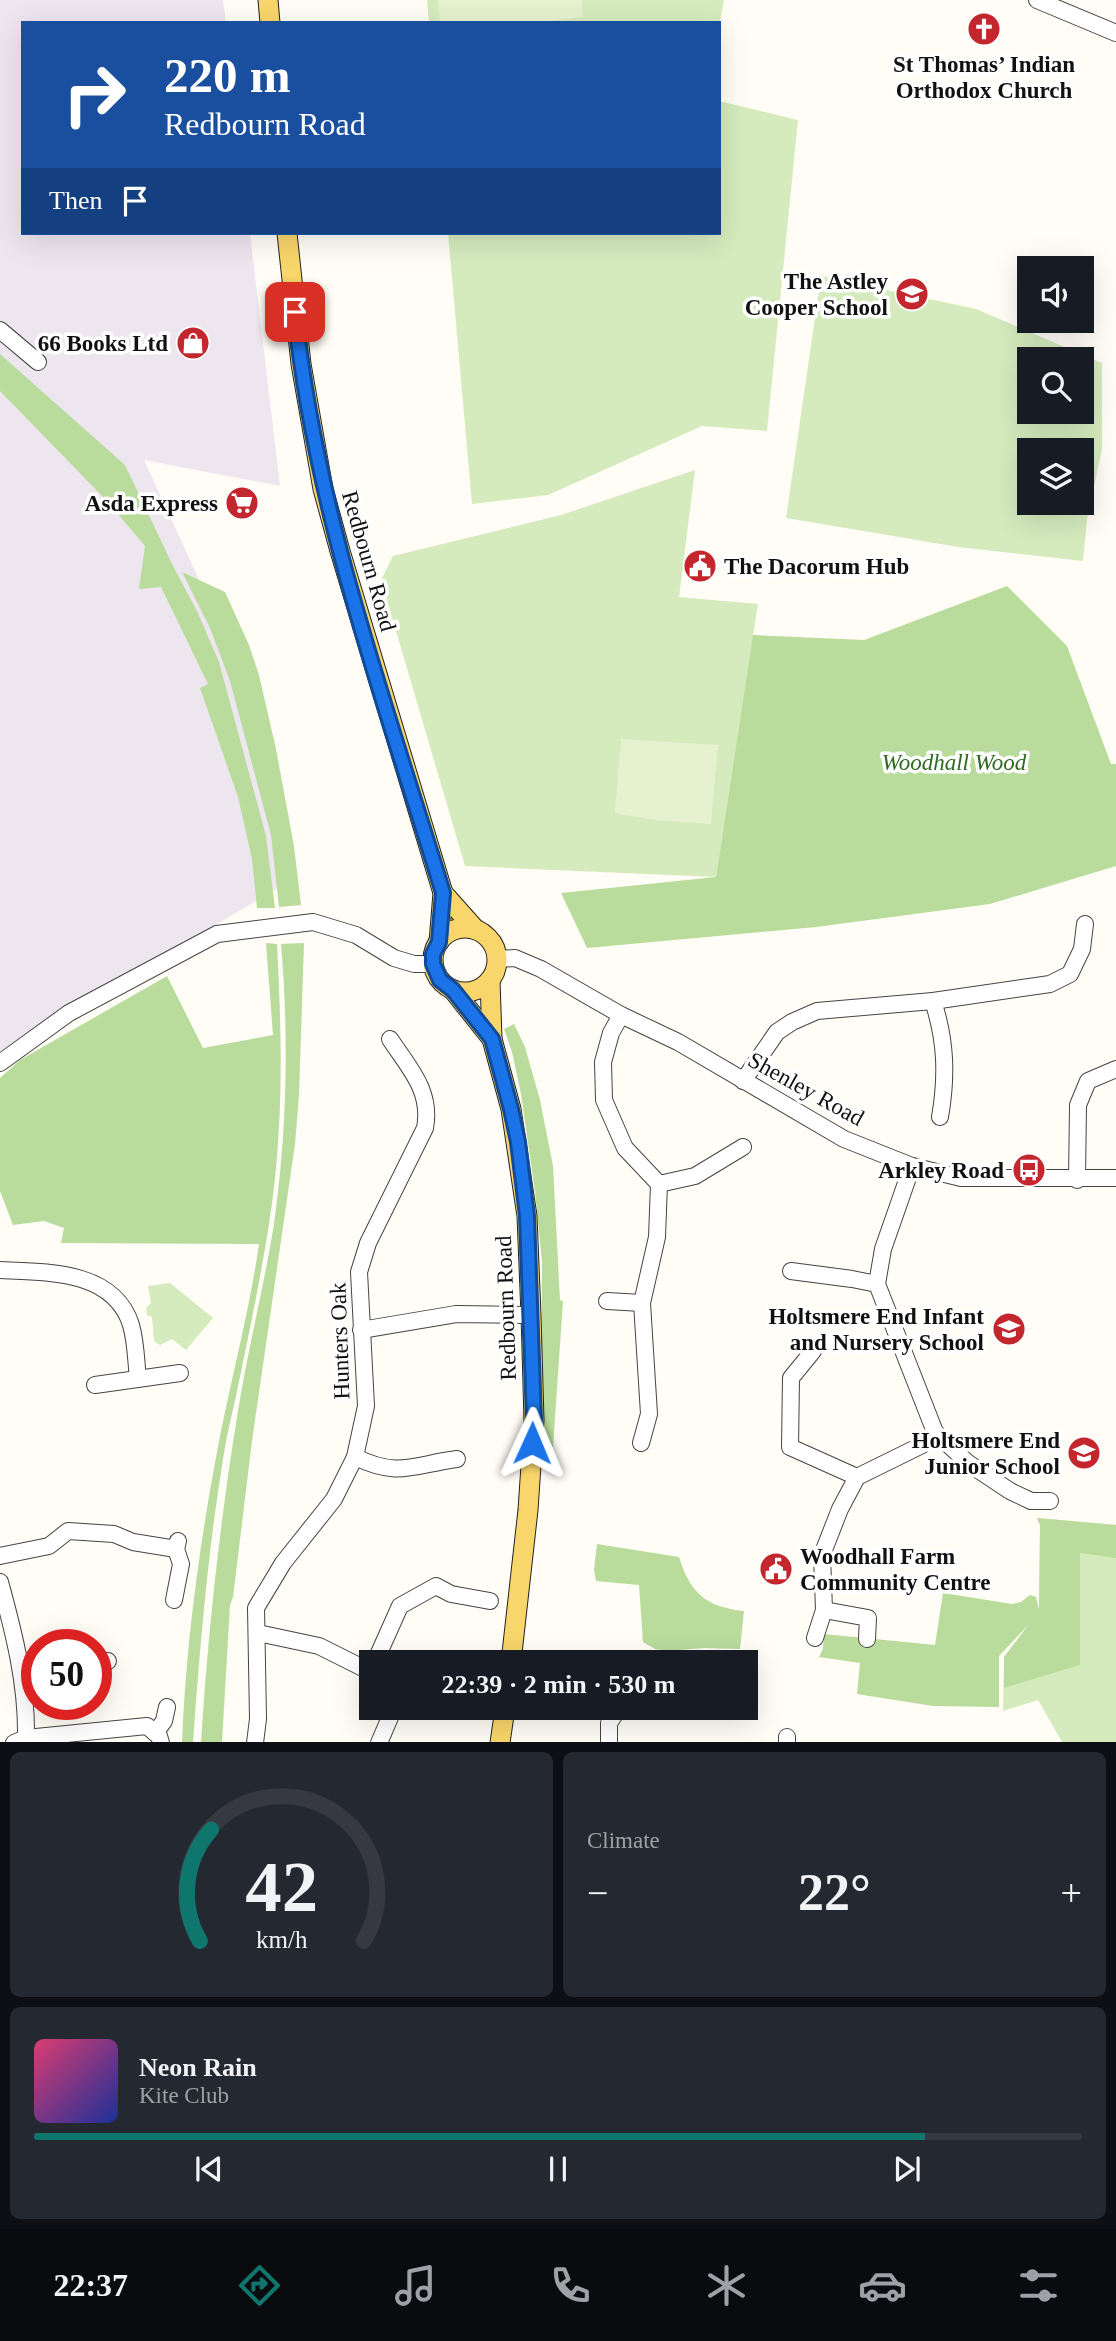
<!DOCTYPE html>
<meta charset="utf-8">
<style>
body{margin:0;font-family:Georgia,serif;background:#242831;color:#f1f3f6;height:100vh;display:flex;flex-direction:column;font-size:26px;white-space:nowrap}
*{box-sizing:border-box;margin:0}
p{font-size:23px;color:#9ea1a6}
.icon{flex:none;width:38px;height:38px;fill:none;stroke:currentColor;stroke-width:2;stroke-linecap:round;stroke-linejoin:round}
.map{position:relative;height:1742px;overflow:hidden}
.sheet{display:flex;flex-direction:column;gap:10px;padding:10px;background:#0d0f14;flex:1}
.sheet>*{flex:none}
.hud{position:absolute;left:21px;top:21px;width:700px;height:214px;border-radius:0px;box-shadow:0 7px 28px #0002;background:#1a4fa0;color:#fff;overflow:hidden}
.buttons{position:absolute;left:1017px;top:256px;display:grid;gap:14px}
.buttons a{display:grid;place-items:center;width:77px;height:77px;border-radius:0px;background:#171b24;box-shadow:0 7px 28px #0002;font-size:35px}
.speed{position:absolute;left:21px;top:1629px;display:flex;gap:14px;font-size:35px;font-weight:700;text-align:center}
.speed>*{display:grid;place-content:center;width:91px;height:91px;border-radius:50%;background:#171b24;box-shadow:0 7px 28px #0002;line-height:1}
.speed .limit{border:10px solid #d22;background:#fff;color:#111}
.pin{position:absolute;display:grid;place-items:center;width:60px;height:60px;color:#fff;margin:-30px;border-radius:14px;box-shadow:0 4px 10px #0006}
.me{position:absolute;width:77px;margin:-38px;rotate:1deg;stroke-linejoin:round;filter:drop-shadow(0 0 5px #0008)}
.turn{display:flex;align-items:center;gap:24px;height:147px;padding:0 28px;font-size:32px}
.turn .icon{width:91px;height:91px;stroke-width:2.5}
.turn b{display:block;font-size:49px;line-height:60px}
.then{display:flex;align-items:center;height:66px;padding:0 28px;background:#0003;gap:14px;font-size:26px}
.big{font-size:52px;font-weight:700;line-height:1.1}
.sheet .card{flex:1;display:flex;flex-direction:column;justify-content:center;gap:10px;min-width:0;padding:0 24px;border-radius:10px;background:#242831}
.sheet .dial{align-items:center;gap:0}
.dial svg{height:182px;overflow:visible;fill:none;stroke:#363941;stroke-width:7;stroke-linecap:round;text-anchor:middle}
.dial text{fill:#f1f3f6;stroke:none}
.song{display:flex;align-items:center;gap:21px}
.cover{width:84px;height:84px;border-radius:10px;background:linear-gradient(135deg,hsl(340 70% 55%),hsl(230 70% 35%))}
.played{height:7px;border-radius:4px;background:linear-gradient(90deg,#0f766e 85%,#363941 85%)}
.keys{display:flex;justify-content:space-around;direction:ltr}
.heat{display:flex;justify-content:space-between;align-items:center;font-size:38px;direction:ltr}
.sheet .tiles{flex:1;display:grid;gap:10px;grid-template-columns:1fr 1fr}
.card:last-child{grid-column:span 2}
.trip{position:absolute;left:359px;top:1650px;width:399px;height:70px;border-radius:0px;background:#171b24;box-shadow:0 7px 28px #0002;font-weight:700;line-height:70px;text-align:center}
.menu{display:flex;height:112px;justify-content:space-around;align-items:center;background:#090b0e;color:#9ea1a6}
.menu .icon{width:49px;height:49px}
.menu .current{color:#0f766e}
.menu b{font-size:32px;color:#f1f3f6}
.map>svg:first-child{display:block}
.industrial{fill:#eee6ef}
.green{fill:#d5ebbd;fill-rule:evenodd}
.forest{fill:#b9dc9c}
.pitch{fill:#e6f2cf}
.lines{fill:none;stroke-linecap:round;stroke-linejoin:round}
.minor-casing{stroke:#444;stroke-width:18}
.major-casing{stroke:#222;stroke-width:21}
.minor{stroke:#fff;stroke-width:16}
.major{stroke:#f9d66b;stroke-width:19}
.route-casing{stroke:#114b97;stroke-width:18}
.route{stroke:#1a73e8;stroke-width:12}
.labels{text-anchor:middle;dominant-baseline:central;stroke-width:7;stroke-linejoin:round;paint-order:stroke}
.poi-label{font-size:23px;font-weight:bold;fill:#111;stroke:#fff;text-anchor:end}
.street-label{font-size:23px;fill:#111;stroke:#fff}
.park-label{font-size:23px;font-style:italic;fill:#2f6b1f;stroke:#fff}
</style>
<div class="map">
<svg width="1116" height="1743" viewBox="0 0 1116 1743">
<rect width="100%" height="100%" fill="#fffdf5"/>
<!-- industrial -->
<path class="industrial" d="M 0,0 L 223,0 L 226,23 L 23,23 L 23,233 L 250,233 L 280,486 L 144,460 L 210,603 L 295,878 L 0,1052 Z"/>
<!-- green -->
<g class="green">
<path d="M 427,0 L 724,0 L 719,26 L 719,23 L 429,23 Z"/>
<path d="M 719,101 L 798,120 L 767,431 L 702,426 L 548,495 L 472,504 L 448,233 L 719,233 Z"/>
<path d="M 821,276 L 976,309 L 1102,363 L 1102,449 L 1087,520 L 1083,561 L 958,547 L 786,518 ZM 1029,359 L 1082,359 L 1082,411 L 1029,411 ZM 1029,450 L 1082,450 L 1082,502 L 1029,502 Z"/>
<path d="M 695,470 L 679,597 L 758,604 L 716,877 L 465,866 L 381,580 L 393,556 L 561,515 Z"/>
<path d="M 170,1283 L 213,1318 L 186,1350 L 172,1339 L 160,1345 L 154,1341 L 152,1317 L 147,1315 L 146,1308 L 151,1303 L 148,1286 Z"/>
<path d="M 1037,1518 L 1116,1525 L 1116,1742 L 1062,1742 L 1038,1700 L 1003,1711 L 1004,1657 L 1039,1613 L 1040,1525 Z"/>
</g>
<!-- forest -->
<g class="forest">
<path d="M 0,354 L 125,465 L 174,568 L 197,611 L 219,662 L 266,836 L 275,908 L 257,908 L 252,859 L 238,797 L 200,688 L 208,684 L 161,587 L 139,589 L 145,546 L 106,500 L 0,391 Z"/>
<path d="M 182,572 L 225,592 L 249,645 L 259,675 L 276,749 L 294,846 L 301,905 L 279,907 L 271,835 L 230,681 L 210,628 Z"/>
<path d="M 1007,586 L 1067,646 L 1111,764 L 1116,764 L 1116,866 L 990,904 L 816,927 L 587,948 L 561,893 L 716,877 L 753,635 L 864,640 Z"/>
<path d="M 266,943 L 277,944 C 282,1038 284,1130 269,1224 C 260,1282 248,1338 236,1396 C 232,1415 227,1433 224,1453 C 208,1549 200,1646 193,1742 L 182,1742 C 186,1645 199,1547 217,1452 C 230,1382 249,1314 259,1244 L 61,1243 L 64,1228 L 44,1221 L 13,1225 L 0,1191 L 0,1078 L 20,1060 L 167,976 L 203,1048 L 273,1035 Z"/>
<path d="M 304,943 L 299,1095 L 295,1144 L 252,1441 L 233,1597 L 230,1605 L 222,1742 L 201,1742 C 208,1631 220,1521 238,1411 C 248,1348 264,1287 274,1224 C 287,1131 289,1037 281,944 Z"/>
<path d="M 514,1024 L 525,1047 L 540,1100 L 553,1166 L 560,1300 L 563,1301 L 553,1447 L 541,1447 L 542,1262 L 535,1191 L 521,1094 L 512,1052 L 504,1029 Z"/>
<path d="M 1037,1518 L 1116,1525 L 1116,1558 L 1080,1553 L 1080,1665 L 1004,1688 L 1004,1657 L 1029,1624 L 999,1656 L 999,1707 L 933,1706 L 857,1694 L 860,1663 L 819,1657 L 823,1649 L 824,1634 L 935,1645 L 943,1593 L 1012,1604 L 1021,1602 L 1030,1595 L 1036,1597 L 1039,1609 L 1040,1525 Z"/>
<path d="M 597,1544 L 679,1557 C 690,1593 706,1607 744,1611 L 740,1649 L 704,1648 L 667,1651 L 655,1649 L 643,1642 L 639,1585 L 596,1581 L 594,1570 Z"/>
</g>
<!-- pitch -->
<g class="pitch">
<path d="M 438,0 L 582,0 L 583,17 L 532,23 L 440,23 Z"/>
<path d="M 621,739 L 718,745 L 711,824 L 654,820 L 615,813 Z"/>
</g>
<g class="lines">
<defs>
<g id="minor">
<path d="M 1037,0 L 1116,33"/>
<path d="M 0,330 L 38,362"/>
<path d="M 497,959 L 515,958 L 541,969 L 621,1015 L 678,1042 L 844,1139 L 912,1166 L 961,1178 L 1116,1178"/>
<path d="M 933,1001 C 946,1041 947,1076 940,1117"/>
<path d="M 621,1015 L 611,1033 L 603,1062 L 604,1100 L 625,1148 L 659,1184 L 657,1237 L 642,1303 L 649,1414 L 641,1443"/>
<path d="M 0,1063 L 69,1013 L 217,934 L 313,922 L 356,935 L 394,958 L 414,964 L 433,964"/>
<path d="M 743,1081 L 777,1032 L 792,1022 L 817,1011 L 933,1001 L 1050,984 L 1070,974 L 1082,949 L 1085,924"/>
<path d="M 912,1166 L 883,1249 L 877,1284 L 935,1432 L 968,1463 L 1010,1491 L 1031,1501 L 1050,1501"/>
<path d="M 1077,1180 L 1078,1105 L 1088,1081 L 1116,1069"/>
<path d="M 659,1184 L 695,1176 L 743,1147"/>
<path d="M 0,1270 C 46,1272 114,1270 131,1325 C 136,1342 136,1361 138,1379"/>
<path d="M 791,1271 L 852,1279 L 877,1284"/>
<path d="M 607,1301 L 642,1303"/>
<path d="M 361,1330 L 456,1314 L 531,1315"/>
<path d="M 813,1351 L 791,1378 L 790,1447 L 857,1477"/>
<path d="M 95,1385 L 180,1373"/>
<path d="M 355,1457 C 399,1478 412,1465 457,1459"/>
<path d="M 0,1556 L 49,1546 L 68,1531 L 114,1534 L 133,1542 L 176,1549 L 178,1541"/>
<path d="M 0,1582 C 14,1633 27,1684 26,1738"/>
<path d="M 174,1600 L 181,1564 L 176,1549"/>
<path d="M 824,1610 L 868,1618 L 867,1639"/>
<path d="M 258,1633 L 319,1646 L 371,1672"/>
<path d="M 815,1638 L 824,1610 L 822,1555 L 840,1509 L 857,1477 L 922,1445 L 935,1432"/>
<path d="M 96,1662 L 108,1661"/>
<path d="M 375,1662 L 400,1606 L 436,1586 L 451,1594 L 490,1601"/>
<path d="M 459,1708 L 462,1709"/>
<path d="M 155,1733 L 164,1721 L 167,1707"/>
<path d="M 14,1743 L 26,1738 L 147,1726 L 159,1736 L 161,1743"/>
<path d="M 255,1743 L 258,1719 L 256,1608 L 283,1563 L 334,1499 L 355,1457 L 366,1406 L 359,1272 L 368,1243 L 425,1128 C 432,1091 409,1068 390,1039"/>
<path d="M 379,1743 L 394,1708"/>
<path d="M 609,1743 L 609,1723 L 619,1708"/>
<path d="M 787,1743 L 787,1737"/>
</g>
<g id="major">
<path d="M 268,0 L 270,23"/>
<path d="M 287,233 L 301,364 L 323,489 L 340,551 L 443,893 L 439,942"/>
<path d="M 443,893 L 476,930"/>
<circle cx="465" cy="960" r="32"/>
<path d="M 490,980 L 492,1039 L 511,1109 L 527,1216 L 531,1315 L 534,1420 L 528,1510 L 511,1662"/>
<path d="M 453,990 L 492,1039"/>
<path d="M 500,1743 L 505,1708"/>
</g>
</defs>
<!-- minor casing -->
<use href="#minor" class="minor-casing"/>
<!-- major casing -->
<use href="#major" class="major-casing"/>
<!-- minor -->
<use href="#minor" class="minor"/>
<!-- major -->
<use href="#major" class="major"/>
</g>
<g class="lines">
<defs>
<path id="route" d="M 295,312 C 315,511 385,702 443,893 L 439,942 L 433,954 L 433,964 L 440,980 L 453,990 L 492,1039 L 511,1109 L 518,1142 L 527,1216 L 534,1420 L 532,1443"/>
</defs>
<!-- route casing -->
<use href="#route" class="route-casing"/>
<!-- route -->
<use href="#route" class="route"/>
</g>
<!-- icons -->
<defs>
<symbol id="church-disc" viewBox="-11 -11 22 22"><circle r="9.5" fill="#c4262e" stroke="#fff"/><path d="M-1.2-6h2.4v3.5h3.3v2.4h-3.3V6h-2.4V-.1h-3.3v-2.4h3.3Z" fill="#fff"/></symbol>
<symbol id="school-disc" viewBox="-11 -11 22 22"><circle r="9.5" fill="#c4262e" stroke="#fff"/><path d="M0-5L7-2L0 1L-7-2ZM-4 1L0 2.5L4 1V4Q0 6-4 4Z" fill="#fff"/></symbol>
<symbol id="shop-disc" viewBox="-11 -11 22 22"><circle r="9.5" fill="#c4262e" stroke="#fff"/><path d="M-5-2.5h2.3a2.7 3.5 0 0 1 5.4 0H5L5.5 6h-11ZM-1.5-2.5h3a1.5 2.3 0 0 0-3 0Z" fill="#fff"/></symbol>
<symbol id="supermarket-disc" viewBox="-11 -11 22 22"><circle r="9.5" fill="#c4262e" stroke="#fff"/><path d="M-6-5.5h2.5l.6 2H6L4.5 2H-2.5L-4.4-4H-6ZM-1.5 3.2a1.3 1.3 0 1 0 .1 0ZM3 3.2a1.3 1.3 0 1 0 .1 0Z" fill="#fff"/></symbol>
<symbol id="civic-disc" viewBox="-11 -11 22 22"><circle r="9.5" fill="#c4262e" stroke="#fff"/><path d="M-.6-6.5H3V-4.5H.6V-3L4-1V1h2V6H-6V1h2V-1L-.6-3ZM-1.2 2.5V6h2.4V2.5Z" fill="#fff"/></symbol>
<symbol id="bus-disc" viewBox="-11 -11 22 22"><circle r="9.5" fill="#c4262e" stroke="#fff"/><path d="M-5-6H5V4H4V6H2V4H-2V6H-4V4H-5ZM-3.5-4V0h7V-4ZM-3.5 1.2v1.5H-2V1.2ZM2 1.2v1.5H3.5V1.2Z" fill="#fff"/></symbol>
</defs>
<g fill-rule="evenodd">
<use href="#church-disc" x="965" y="10" width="38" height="38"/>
<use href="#school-disc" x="893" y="275" width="38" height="38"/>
<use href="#shop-disc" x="174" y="324" width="38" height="38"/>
<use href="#supermarket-disc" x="223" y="484" width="38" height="38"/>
<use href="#civic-disc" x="681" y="547" width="38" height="38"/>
<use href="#bus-disc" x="1010" y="1151" width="38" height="38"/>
<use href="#school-disc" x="990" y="1310" width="38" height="38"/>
<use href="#school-disc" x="1065" y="1434" width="38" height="38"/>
<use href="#civic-disc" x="757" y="1550" width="38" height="38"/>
</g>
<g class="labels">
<!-- poi labels -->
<g class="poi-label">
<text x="984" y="64" text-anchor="middle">St Thomas’ Indian<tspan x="984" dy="26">Orthodox Church</tspan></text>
<text x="888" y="281">The Astley<tspan x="888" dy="26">Cooper School</tspan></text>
<text x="168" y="343">66 Books Ltd</text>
<text x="218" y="503">Asda Express</text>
<text x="724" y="566" text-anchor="start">The Dacorum Hub</text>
<text x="1004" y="1170">Arkley Road</text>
<text x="984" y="1316">Holtsmere End Infant<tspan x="984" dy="26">and Nursery School</tspan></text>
<text x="1060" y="1440">Holtsmere End<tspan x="1060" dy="26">Junior School</tspan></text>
<text x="800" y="1556" text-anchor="start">Woodhall Farm<tspan x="800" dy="26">Community Centre</tspan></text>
</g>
<!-- street labels -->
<g class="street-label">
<text transform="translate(369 561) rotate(74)">Redbourn Road</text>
<text transform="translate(806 1089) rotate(29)">Shenley Road</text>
<text transform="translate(506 1308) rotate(-92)">Redbourn Road</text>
<text transform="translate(340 1341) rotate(-92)">Hunters Oak</text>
</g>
<!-- park labels -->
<g class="park-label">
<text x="954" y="762">Woodhall Wood</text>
</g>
</g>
</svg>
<div class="buttons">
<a><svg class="icon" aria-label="sound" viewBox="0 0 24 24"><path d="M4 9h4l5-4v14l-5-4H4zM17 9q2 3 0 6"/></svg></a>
<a><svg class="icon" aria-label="search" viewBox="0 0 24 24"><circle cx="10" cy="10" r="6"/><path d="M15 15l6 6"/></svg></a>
<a><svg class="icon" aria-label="layers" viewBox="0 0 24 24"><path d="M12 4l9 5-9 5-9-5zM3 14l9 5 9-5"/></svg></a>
</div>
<div class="speed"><div class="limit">50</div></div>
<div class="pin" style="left:295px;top:312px;background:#d93025"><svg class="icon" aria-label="arrive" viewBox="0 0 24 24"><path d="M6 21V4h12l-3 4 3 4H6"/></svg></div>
<svg class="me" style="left:532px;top:1443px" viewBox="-20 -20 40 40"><path d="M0-17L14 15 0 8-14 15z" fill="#1a73e8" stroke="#fff" stroke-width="4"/></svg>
<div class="trip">22:39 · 2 min · 530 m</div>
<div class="hud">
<div class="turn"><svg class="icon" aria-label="right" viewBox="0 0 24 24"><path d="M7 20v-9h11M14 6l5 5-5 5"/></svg><div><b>220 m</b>Redbourn Road</div></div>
<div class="then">Then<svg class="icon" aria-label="arrive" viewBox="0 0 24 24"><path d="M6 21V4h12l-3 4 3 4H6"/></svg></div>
</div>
</div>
<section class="sheet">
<div class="tiles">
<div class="card dial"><svg viewBox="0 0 100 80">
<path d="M14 69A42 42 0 1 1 86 69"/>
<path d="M14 69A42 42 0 0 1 19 20" stroke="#0f766e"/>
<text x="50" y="56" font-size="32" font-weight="700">42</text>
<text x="50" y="72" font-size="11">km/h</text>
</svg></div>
<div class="card"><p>Climate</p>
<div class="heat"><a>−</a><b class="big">22°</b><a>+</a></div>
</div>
<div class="card">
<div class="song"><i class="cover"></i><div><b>Neon Rain</b><p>Kite Club</p></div></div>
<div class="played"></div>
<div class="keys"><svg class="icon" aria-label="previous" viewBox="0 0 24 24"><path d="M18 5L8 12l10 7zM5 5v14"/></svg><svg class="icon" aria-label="pause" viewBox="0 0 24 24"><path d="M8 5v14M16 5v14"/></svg><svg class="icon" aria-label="next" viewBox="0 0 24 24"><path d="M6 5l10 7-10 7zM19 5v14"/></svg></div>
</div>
</div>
</section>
<nav class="menu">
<b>22:37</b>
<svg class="icon current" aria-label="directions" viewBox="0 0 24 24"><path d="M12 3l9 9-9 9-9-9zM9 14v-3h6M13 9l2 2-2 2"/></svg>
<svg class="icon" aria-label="music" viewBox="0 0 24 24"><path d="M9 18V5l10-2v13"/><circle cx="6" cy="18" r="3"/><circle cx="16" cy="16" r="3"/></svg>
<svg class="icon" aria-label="phone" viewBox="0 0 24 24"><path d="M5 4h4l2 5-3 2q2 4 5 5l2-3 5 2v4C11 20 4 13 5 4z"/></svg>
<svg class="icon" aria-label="climate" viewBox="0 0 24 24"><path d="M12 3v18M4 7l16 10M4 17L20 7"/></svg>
<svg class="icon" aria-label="car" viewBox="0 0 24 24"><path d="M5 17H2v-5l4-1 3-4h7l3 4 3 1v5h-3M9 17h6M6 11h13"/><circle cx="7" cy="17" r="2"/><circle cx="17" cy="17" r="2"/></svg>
<svg class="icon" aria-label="filters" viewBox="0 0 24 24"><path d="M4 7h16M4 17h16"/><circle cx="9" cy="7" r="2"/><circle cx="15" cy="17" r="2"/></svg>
</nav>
